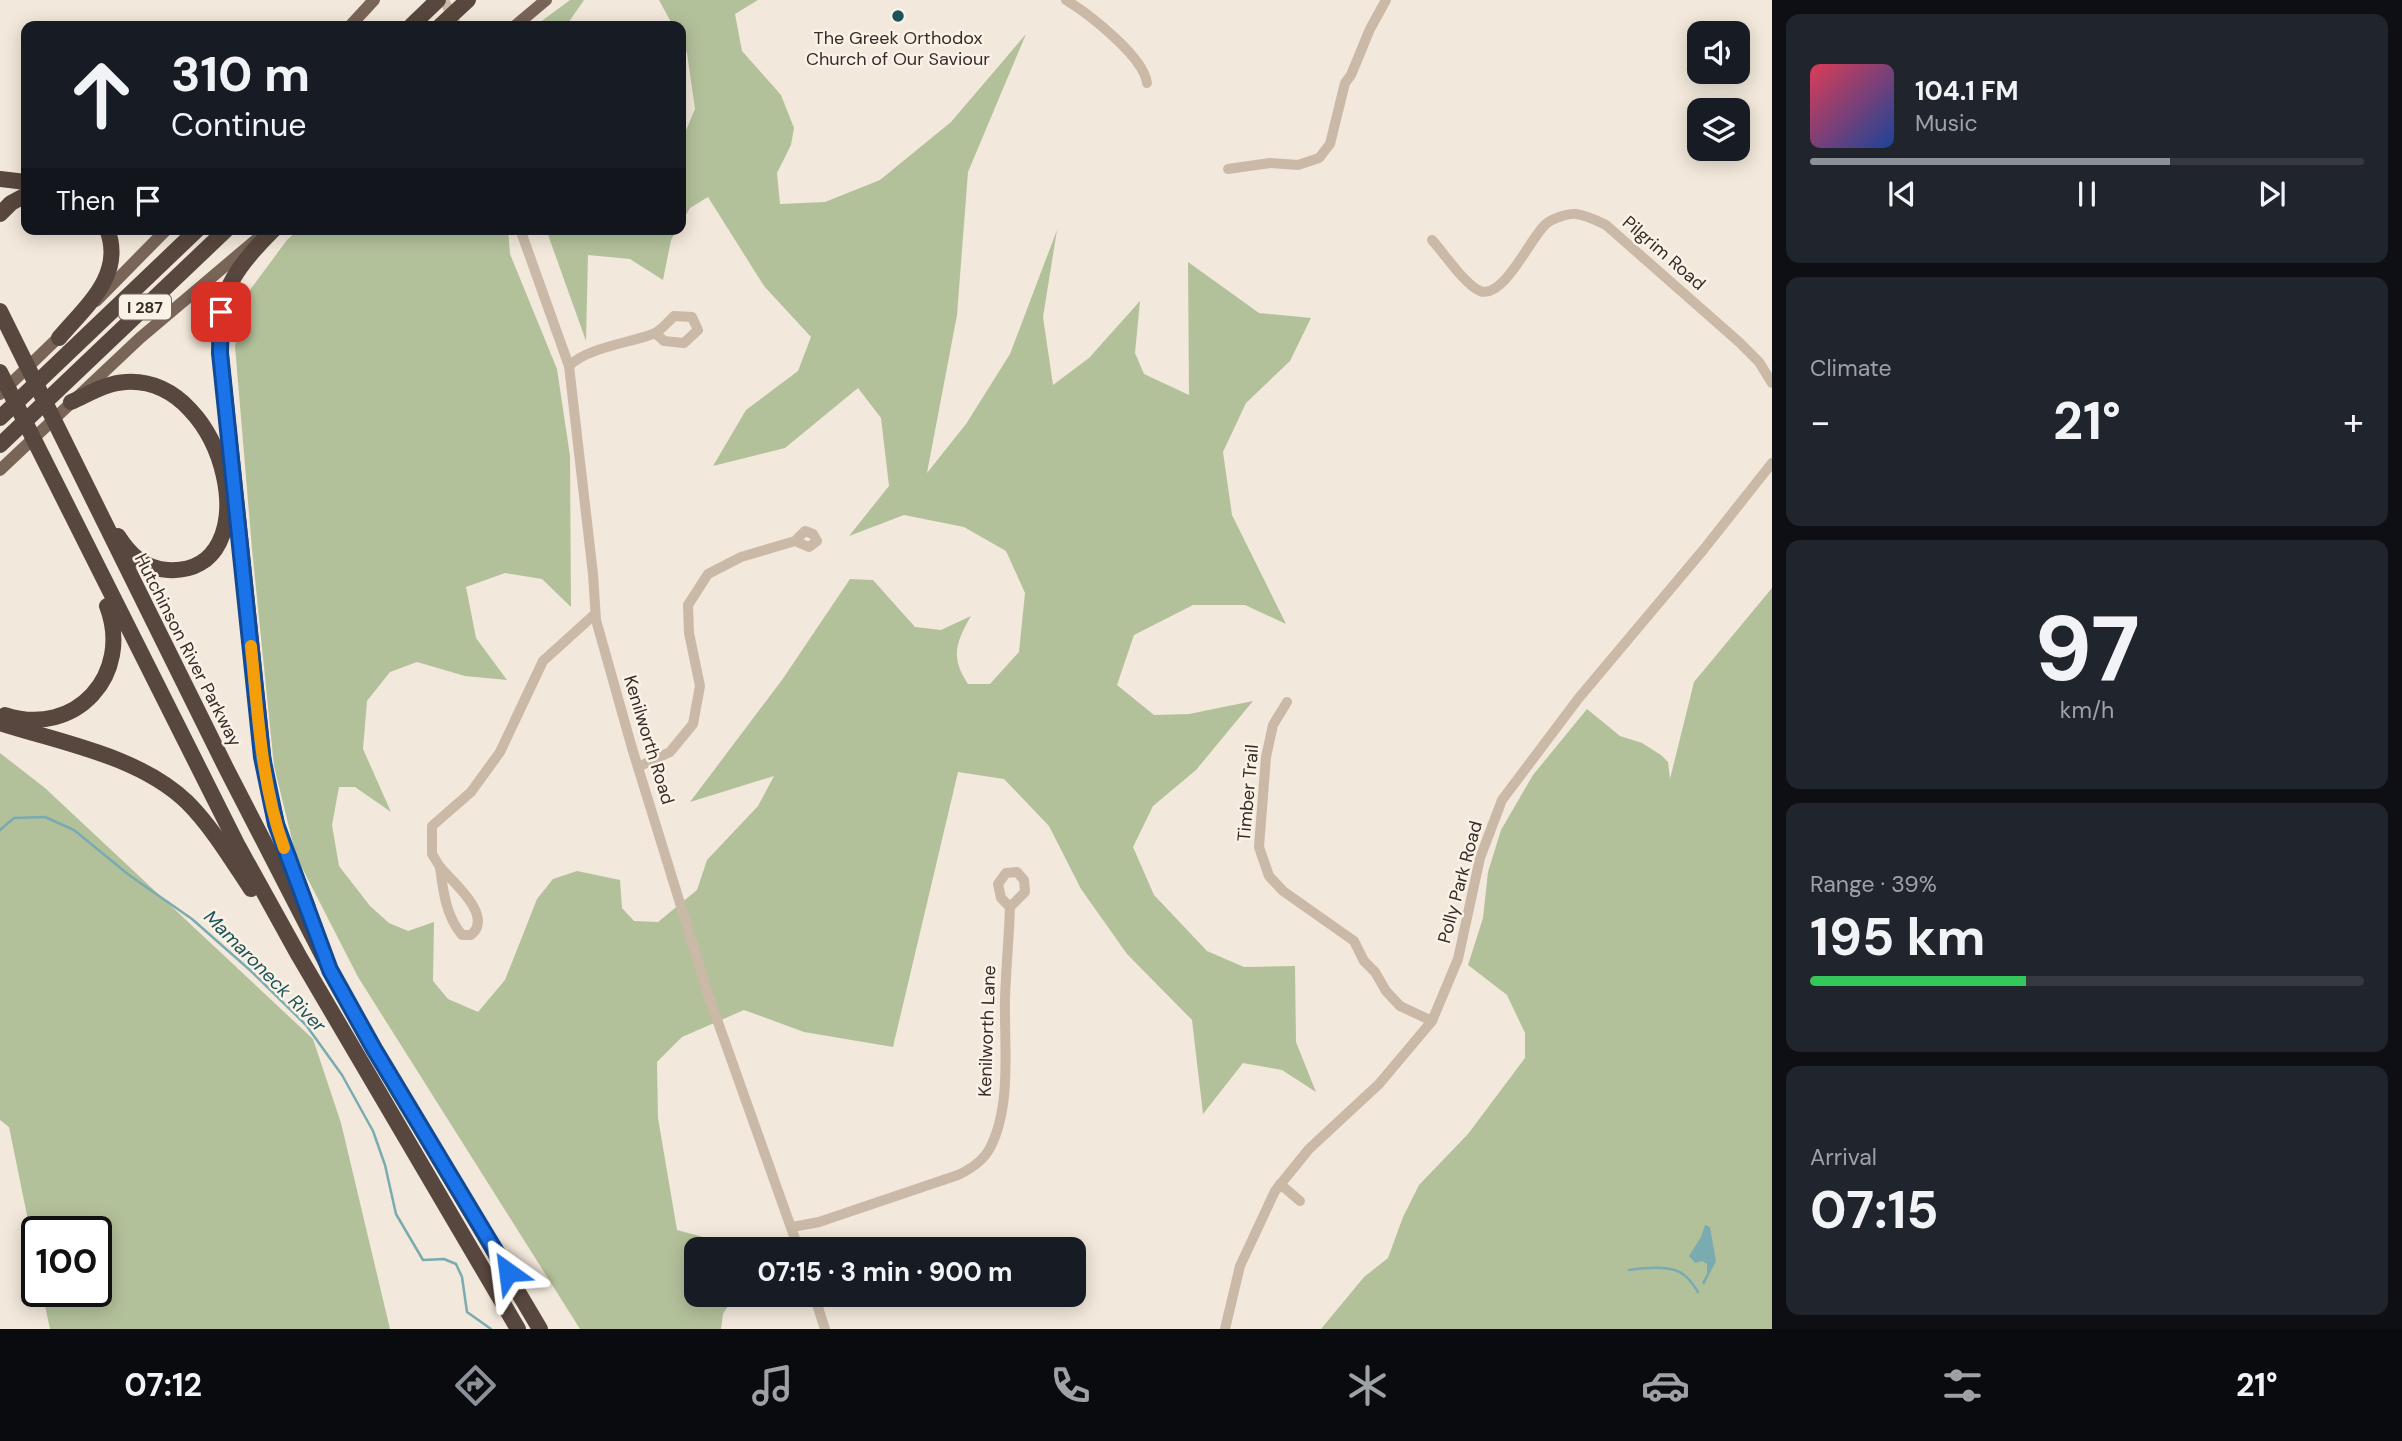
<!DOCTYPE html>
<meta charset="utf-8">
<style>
body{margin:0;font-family:"DM Sans",sans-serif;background:#20242c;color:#f1f3f6;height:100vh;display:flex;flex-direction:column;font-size:26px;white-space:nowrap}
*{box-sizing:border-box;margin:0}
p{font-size:23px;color:#9ea1a6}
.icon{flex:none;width:38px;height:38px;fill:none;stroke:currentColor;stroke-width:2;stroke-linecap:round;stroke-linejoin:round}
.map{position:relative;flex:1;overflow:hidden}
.panel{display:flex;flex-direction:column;gap:14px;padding:14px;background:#0d0f14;width:630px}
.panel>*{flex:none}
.top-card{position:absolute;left:21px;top:21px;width:665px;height:214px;border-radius:14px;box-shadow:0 4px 18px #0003;background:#171b24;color:#f1f3f6;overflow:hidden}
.fabs{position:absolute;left:1687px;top:21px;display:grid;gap:14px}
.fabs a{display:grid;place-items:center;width:63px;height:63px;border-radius:14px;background:#171b24;box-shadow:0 4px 18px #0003;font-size:35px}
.speed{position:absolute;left:21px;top:1216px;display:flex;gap:14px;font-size:35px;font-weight:700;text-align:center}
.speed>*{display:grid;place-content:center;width:91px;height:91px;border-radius:50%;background:#171b24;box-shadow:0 4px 18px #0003;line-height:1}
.speed .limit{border:4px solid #111;border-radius:10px;background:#fff;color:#111}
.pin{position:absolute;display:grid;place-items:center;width:60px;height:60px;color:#fff;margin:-30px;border-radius:14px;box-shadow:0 4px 10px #0006}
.me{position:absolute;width:77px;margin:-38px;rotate:329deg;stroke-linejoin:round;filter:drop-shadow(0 0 5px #0008)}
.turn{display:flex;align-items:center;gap:24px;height:147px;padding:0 35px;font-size:32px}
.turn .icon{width:91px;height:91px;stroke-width:2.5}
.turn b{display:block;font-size:49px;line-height:60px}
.then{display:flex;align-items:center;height:66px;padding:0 35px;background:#0003;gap:14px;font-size:26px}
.big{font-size:52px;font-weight:700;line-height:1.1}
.panel .widget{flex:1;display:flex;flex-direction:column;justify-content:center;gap:10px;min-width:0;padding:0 24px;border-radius:14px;background:#20242c}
.panel .dial{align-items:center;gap:0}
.dial b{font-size:91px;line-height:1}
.song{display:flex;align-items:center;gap:21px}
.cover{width:84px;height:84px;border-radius:10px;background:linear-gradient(135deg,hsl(350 70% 55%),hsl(220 70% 35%))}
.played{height:7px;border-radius:4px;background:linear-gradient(90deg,#8c9099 65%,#363941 65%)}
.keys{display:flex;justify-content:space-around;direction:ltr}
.heat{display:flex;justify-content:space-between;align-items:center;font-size:38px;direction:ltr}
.charge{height:10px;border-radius:5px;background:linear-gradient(90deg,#34c759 39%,#363941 0)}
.trip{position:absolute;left:684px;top:1237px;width:402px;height:70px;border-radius:14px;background:#171b24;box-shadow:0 4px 18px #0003;font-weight:700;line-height:70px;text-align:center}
.dock{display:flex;height:112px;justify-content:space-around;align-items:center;background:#090b0e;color:#9ea1a6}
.dock .icon{width:49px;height:49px}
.dock .on{color:#8c9099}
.dock b{font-size:32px;color:#f1f3f6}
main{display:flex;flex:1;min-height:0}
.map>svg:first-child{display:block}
.green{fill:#b3c19b}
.water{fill:#7aabb0}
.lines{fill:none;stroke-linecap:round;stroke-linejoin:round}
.stream{stroke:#7aabb0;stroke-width:2.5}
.minor{stroke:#cab9a7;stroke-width:10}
.major{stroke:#796558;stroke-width:12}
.highway{stroke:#58473e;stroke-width:16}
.route-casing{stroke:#114b97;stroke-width:18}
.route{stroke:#1a73e8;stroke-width:12}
.slow{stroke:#f59e0b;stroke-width:12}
.poi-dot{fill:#1c5259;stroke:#faf2e7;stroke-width:2.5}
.labels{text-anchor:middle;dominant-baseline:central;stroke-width:5;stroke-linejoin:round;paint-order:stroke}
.shield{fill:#faf2e7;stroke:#726861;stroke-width:2}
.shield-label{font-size:16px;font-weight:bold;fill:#372d28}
.poi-label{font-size:18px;fill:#372d28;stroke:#faf2e7}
.street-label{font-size:18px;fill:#372d28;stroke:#faf2e7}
.water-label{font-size:19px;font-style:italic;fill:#1c5259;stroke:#faf2e7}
</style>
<main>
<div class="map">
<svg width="1772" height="1329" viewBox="0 0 1772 1329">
<rect width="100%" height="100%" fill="#f2e8db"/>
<!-- green -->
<g class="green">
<path d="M 570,0 L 584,0 L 566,26 L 535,26 Z"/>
<path d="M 659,0 L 758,0 L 735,14 L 742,51 L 781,95 L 794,128 L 791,145 L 777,173 L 780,204 L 825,202 L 880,180 L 951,122 L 1026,34 L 968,172 L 957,315 L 927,473 L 966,424 L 1010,354 L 1057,230 L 1043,317 L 1053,385 L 1089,358 L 1140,301 L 1135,353 L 1144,374 L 1189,395 L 1188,262 L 1259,313 L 1311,318 L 1290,361 L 1246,403 L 1223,452 L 1232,515 L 1286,624 L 1245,605 L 1193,605 L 1134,635 L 1117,685 L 1154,715 L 1189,714 L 1253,701 L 1196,770 L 1153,806 L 1133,847 L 1154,895 L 1207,951 L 1244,967 L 1295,966 L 1296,1042 L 1316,1092 L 1282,1070 L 1243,1063 L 1203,1114 L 1192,1020 L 1127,954 L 1081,889 L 1049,826 L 1004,779 L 958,772 L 893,1047 L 804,1032 L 744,1010 L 682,1037 L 657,1062 L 658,1118 L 677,1230 L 748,1249 L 696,1250 L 696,1295 L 735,1295 L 723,1314 L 721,1329 L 580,1329 L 358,977 L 296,856 L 274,766 L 252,549 L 235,346 L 250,290 L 287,240 L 299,229 L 508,229 L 510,254 L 557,369 L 570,456 L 571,607 L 542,579 L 505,573 L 466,587 L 476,638 L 507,680 L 465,676 L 417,662 L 390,672 L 367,701 L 363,749 L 391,812 L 355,787 L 339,787 L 332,825 L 339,866 L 370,906 L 389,923 L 408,931 L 434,922 L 433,981 L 448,999 L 478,1012 L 505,980 L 537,899 L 553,879 L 577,871 L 620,880 L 622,908 L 634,921 L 658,922 L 697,890 L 707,860 L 758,806 L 774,776 L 690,802 L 782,680 L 850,579 L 873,580 L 915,627 L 941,630 L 971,616 C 956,642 950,657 968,684 L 990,684 L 1019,652 L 1025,593 L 1006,551 L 964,527 L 904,515 L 849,536 L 889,486 L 881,418 L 858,388 L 785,448 L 713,466 L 746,410 L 798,371 L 811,337 L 764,286 L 708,197 L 690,208 L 681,223 L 681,142 L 695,109 L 687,53 L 681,41 L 681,26 L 673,26 Z"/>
<path d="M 546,229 L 677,229 L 671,240 L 663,280 L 630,259 L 588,255 L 586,341 Z"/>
<path d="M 1772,588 L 1772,1329 L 1321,1329 L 1364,1277 L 1388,1258 L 1403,1217 L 1419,1185 L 1468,1134 L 1525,1058 L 1525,1033 L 1507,995 L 1468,965 L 1483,918 L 1488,872 L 1501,830 L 1533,775 L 1587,709 L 1620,736 L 1642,743 L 1661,755 L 1668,762 L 1670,779 L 1694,682 Z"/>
<path d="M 0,753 L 45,788 L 313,1039 L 341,1123 L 390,1329 L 50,1329 L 42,1292 L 96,1292 L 96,1232 L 37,1232 L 37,1264 L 9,1127 L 0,1120 Z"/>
</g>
<!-- water -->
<path class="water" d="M 1705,1225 L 1710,1227 L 1716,1261 L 1704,1285 L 1702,1282 L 1707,1274 L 1707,1264 L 1702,1261 L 1695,1263 L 1689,1256 L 1701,1237 Z"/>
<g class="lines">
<!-- stream -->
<g class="stream">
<path d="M 0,830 L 14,818 L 45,817 L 74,830 L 129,875 L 192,919 L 251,971 L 306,1025 L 342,1075 L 373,1131 L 385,1165 L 396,1214 L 423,1260 L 444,1259 L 456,1264 L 462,1277 L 467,1312 L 491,1329"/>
<path d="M 1629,1270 C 1643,1268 1673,1265 1684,1275 C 1690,1279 1694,1286 1698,1292"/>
</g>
<!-- minor -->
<g class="minor">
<path d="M 444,0 L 457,26"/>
<path d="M 1066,0 C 1089,14 1144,57 1147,83"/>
<path d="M 1228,169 L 1270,163 L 1298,165 L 1319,158 L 1330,144 L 1345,83 L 1351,75 L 1370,29 L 1386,0"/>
<path d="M 520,229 L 569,366 L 593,574 L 596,620 L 632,748 L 709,997 L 799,1250"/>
<path d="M 1432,240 C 1444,253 1464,284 1480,291 C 1504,300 1531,236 1546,224 C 1551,219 1568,213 1576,214 C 1586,215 1596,220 1606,225 L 1739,342 L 1759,362 L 1772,383"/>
<path d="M 569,366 C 586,348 629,343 653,334 C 661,331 668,322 674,316 L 692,317 L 698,330 L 684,343 L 664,341 L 655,333"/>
<path d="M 1287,702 L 1273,725 L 1266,757 L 1259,847 L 1269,876 L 1283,891 L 1354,941 L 1364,961 L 1375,972 L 1386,991 L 1400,1006 L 1432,1021"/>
<path d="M 638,767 L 670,752 L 693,724 L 700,686 L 689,633 L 688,605 L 708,574 L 741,557 L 795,541 L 805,531 L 813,534 L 817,541 L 809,547 L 795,541"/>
<path d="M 440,867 L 432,854 L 432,826 L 471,792 L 500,752 L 543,661 L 595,614"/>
<path d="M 440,867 C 453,882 494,916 471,935 L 462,935 C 446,916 443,891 440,867 Z"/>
<path d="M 1280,1184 L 1300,1201"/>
<path d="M 792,1227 L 819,1222 L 958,1175 C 971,1169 983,1161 990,1148 C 1012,1106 1004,1045 1005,999 C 1006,968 1009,938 1010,907 L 1001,898 L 998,884 L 1006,873 L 1017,872 L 1024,880 L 1025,892 L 1010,907"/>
<path d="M 814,1295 L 825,1329"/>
<path d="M 1225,1329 L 1240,1266 L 1275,1191 L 1309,1149 L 1379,1084 L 1432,1021 L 1458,959 L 1480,858 L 1502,800 L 1578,699 L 1704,549 L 1772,463"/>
</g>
<!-- major -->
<g class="major">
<path d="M 350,26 L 374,0"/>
<path d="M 515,26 L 546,0"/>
<path d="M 96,301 L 167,229"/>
<path d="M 0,394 L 63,333"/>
<path d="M 0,470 L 140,338 L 257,239"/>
</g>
<!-- highway -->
<g class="highway">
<path d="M 411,26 L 438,0"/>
<path d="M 440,26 L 468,0"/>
<path d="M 0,179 L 26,182"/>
<path d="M 0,214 L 11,203 L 26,195"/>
<path d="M 274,229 C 241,262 218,289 219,338 L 265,773 L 279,833 L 308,908"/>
<path d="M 0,311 L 226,768 L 330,970 L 374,1049 L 540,1329"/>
<path d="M 59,338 C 86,306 125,275 107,229"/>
<path d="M 0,372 L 238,846 L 299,956 L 518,1329"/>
<path d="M 71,402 C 89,394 106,383 126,382 C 228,376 271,576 168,570 C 145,569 130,555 118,536"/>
<path d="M 0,418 L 198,229"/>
<path d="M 0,445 L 227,229"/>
<path d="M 5,715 C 76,738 133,674 107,606"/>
<path d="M 0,723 C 62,743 139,756 187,802 C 212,827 231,859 251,889"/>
</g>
</g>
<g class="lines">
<defs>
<path id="route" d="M 221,312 L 220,353 L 262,757 L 276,824 L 330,970 L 374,1049 L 508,1272"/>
</defs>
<!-- route casing -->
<use href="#route" class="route-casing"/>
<!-- route -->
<use href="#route" class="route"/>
<!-- slow -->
<path class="slow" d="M 251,646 C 258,714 261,783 284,848"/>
</g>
<!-- markers -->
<circle class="poi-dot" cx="898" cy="16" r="7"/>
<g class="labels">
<!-- shield labels -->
<rect class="shield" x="119" y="294.5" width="52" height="25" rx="5"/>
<g class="shield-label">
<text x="145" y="307">I 287</text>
</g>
<!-- poi labels -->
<g class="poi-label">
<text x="898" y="38">The Greek Orthodox<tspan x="898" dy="21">Church of Our Saviour</tspan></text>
</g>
<!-- street labels -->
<g class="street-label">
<text transform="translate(1664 253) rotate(41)">Pilgrim Road</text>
<text transform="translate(188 650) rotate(63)">Hutchinson River Parkway</text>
<text transform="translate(649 740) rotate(73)">Kenilworth Road</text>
<text transform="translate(1248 793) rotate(-85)">Timber Trail</text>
<text transform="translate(1460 882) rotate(-75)">Polly Park Road</text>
<text transform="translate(987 1031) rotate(-88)">Kenilworth Lane</text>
</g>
<!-- water labels -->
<g class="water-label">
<text transform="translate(265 971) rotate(45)">Mamaroneck River</text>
</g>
</g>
</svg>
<div class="fabs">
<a><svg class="icon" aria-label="sound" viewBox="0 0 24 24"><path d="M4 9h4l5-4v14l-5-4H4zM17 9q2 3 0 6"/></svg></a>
<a><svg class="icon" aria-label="layers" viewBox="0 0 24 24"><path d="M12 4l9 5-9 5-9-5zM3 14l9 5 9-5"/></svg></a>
</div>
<div class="speed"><div class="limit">100</div></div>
<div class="pin" style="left:221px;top:312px;background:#d93025"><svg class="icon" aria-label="arrive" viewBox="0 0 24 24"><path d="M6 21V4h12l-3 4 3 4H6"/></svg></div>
<svg class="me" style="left:508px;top:1272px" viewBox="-20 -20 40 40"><path d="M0-17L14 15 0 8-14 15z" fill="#1a73e8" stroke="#fff" stroke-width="4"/></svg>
<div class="trip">07:15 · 3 min · 900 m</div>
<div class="top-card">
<div class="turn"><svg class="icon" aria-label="ahead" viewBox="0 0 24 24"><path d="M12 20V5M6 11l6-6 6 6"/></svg><div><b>310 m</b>Continue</div></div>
<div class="then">Then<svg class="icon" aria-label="arrive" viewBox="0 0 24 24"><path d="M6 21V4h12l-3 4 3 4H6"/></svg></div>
</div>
</div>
<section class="panel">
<div class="widget">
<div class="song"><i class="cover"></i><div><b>104.1 FM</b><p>Music</p></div></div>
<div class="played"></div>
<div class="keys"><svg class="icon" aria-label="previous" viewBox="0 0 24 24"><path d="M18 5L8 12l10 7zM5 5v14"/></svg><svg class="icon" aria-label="pause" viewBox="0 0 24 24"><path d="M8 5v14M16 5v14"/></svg><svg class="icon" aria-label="next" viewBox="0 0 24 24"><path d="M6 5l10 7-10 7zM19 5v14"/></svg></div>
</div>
<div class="widget"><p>Climate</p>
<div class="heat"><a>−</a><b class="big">21°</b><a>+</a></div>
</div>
<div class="widget dial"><b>97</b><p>km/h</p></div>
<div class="widget"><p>Range · 39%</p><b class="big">195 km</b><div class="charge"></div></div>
<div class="widget"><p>Arrival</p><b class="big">07:15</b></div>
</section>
</main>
<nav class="dock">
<b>07:12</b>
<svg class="icon on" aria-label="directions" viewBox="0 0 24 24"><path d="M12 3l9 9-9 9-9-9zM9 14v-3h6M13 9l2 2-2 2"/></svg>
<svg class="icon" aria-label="music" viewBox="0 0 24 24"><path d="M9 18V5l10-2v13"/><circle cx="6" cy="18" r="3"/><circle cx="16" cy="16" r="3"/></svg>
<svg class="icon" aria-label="phone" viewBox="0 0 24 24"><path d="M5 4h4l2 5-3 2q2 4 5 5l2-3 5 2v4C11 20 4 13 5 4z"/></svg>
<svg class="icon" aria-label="climate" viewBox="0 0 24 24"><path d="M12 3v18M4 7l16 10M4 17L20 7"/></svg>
<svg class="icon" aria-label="car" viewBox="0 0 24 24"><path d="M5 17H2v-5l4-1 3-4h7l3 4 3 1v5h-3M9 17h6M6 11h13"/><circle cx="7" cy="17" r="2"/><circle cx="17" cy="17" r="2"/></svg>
<svg class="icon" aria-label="filters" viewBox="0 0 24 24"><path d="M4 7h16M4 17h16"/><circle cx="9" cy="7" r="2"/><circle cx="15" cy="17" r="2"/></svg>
<b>21°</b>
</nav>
